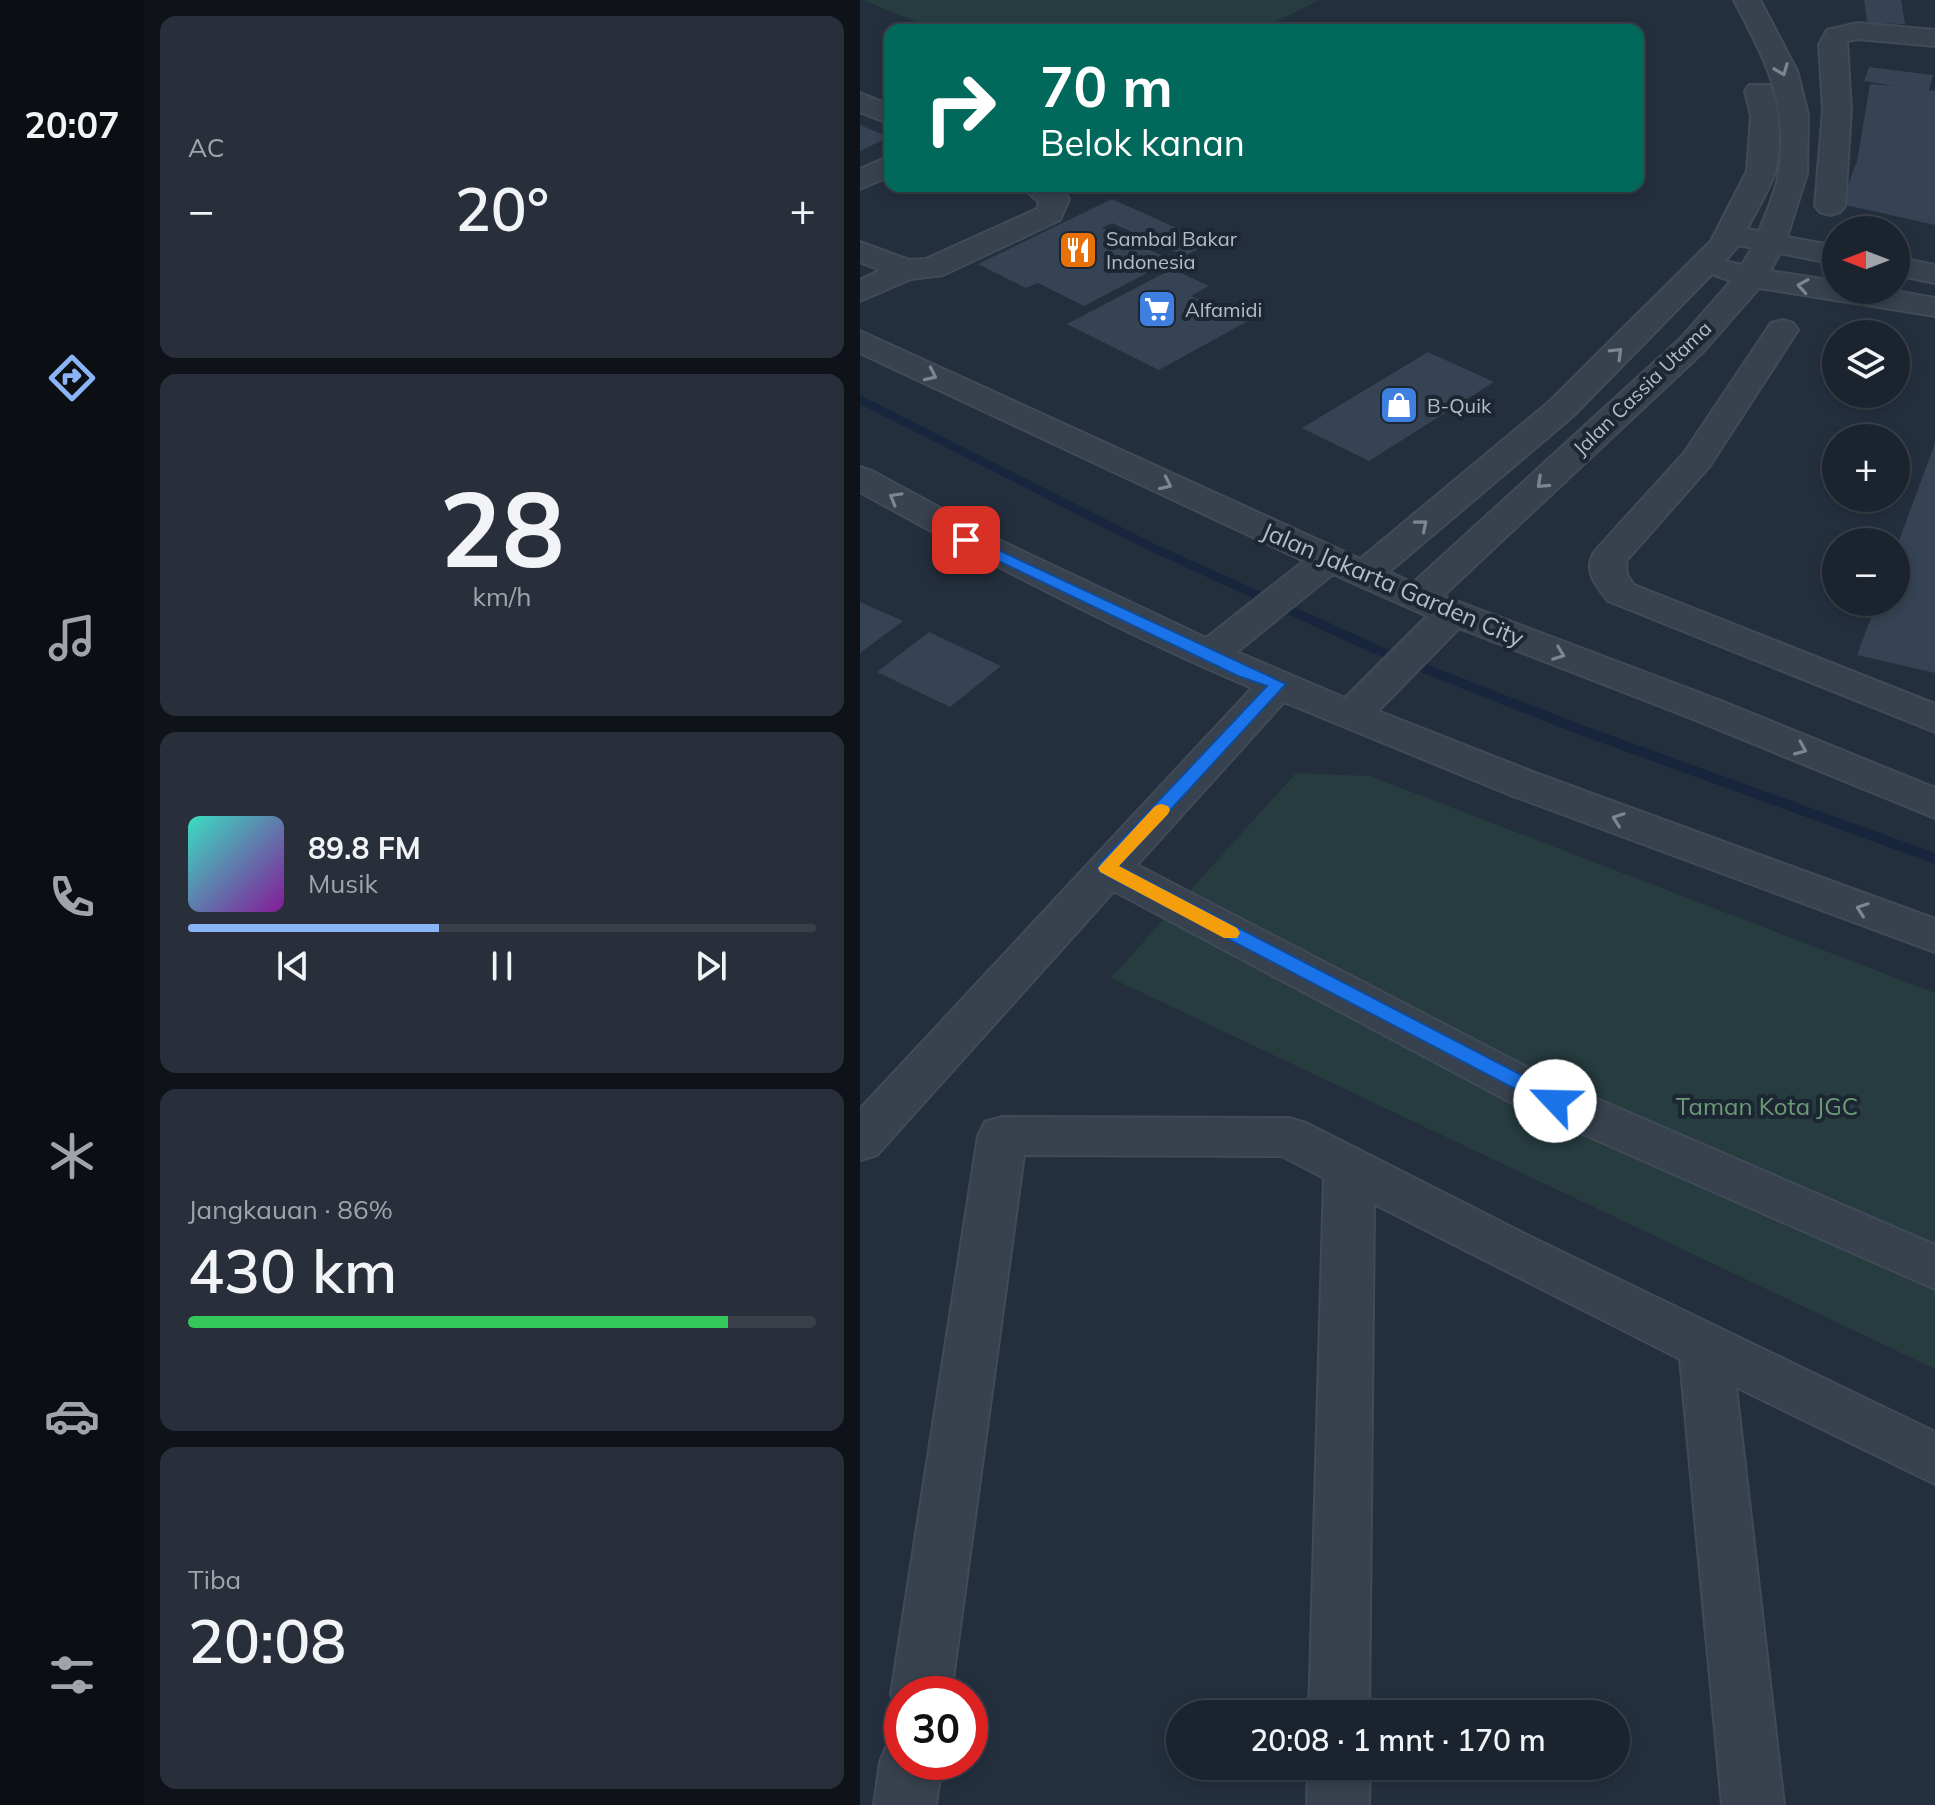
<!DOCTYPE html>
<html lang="id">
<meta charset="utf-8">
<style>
body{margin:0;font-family:Mulish,sans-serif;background:#282f3a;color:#f1f3f6;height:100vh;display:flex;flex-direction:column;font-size:30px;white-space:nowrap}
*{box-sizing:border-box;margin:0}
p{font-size:26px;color:#a0a4aa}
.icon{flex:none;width:44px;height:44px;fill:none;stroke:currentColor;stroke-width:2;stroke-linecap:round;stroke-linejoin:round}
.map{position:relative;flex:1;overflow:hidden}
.sheet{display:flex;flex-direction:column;gap:16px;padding:16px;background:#0f1319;width:716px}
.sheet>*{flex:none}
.guide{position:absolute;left:24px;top:24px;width:760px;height:168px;border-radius:16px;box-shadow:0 4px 12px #0003,0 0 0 2px #39404a;background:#00695c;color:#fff;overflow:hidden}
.needle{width:52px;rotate:270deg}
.controls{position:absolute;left:962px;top:216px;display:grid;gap:16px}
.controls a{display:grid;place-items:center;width:88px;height:88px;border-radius:50%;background:#1b232e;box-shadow:0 4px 12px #0003,0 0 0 2px #39404a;font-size:40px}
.speed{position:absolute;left:24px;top:1676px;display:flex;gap:16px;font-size:40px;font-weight:700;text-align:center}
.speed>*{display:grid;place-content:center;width:104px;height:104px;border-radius:50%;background:#1b232e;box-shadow:0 4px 12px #0003,0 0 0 2px #39404a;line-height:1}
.speed .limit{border:12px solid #d22;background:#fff;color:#111}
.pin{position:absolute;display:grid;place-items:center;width:68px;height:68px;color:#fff;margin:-34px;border-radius:16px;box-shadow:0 4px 12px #0006}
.me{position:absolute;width:88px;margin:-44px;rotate:294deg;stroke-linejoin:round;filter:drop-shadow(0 0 6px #0008)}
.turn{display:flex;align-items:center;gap:28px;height:168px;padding:0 24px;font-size:36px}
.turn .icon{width:104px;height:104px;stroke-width:2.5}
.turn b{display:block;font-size:56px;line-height:68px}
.big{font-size:60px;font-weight:600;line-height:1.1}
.sheet .widget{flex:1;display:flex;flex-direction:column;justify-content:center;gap:12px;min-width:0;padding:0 28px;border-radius:16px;background:#282f3a}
.sheet .dial{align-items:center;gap:0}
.dial b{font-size:104px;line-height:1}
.song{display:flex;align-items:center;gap:24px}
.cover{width:96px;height:96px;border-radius:12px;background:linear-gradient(135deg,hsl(170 70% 55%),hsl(290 70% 35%))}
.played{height:8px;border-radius:4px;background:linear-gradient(90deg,#8ab4f8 40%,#39404a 40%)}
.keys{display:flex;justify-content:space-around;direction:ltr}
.heat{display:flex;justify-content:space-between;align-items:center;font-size:44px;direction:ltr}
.charge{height:12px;border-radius:6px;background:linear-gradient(90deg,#34c759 86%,#39404a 0)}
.trip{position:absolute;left:306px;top:1700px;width:464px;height:80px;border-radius:40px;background:#1b232e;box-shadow:0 4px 12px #0003,0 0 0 2px #39404a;font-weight:600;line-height:80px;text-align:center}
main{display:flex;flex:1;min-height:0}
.tabs{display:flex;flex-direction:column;width:144px;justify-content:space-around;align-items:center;background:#0b0e12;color:#a0a4aa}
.tabs .icon{width:56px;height:56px}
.tabs .active{color:#8ab4f8}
.tabs b{font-size:36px;color:#f1f3f6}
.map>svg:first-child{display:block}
.green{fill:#263c3f}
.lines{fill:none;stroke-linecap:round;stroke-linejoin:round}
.stream{fill:#17263c;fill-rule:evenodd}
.building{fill:#364354}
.minor-casing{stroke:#414a57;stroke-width:4}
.minor{fill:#38414e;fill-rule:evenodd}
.oneway{stroke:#7c8592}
.route{fill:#1a73e8;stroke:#114b97;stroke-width:2}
.slow{fill:#f59e0b}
.labels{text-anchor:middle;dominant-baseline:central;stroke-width:8;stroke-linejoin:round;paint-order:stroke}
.far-poi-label{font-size:20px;fill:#b4bcc9;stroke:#1d2633;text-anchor:start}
.far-street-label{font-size:20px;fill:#b4bcc9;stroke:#1d2633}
.street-label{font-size:24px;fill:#b4bcc9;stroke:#1d2633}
.park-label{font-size:24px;fill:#6b9a76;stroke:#1d2633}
</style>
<main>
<nav class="tabs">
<b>20:07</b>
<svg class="icon active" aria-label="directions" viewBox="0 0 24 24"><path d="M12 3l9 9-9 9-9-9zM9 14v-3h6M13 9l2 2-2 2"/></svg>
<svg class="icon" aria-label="music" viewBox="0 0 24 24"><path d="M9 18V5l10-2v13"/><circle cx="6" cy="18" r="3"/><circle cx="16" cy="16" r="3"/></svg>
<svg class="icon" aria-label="phone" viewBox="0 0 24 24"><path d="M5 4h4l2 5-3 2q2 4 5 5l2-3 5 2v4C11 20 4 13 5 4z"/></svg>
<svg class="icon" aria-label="climate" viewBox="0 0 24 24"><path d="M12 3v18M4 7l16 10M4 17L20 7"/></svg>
<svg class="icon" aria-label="car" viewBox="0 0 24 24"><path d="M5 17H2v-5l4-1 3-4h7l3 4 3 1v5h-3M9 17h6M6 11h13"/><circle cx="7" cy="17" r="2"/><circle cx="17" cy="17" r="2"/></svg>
<svg class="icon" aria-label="filters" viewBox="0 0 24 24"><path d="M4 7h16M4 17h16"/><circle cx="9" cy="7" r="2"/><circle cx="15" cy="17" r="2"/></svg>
</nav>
<section class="sheet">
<div class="widget"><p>AC</p>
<div class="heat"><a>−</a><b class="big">20°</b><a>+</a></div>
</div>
<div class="widget dial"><b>28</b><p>km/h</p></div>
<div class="widget">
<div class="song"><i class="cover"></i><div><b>89.8 FM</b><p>Musik</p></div></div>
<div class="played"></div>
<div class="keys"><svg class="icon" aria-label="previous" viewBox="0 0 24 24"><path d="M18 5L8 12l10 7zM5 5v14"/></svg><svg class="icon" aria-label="pause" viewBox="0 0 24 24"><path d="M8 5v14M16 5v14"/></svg><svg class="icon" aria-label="next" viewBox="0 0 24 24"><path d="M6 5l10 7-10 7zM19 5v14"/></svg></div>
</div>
<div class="widget"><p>Jangkauan · 86%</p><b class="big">430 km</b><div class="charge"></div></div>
<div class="widget"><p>Tiba</p><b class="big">20:08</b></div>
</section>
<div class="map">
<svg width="1075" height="1805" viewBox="0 0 1075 1805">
<rect width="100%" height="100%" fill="#242f3e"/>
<!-- green -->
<g class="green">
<path d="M 3,0 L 459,0 L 399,30 L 76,30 Z"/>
<path d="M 436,773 L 510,776 L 1075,993 L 1075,1369 L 251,978 Z"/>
</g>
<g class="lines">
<!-- stream -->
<path class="stream" d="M 0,395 L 295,544 L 518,645 L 714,722 L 1075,853 L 1075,864 L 704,729 L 508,651 L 286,549 L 0,404 Z"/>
</g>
<!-- building -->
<g class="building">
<path d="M 1004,0 L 1041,0 L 1045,24 L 1007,23 Z"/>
<path d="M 1009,67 L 1073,75 L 1069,90 L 1075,91 L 1075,225 L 981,204 L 997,161 L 1010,84 L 1035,86 L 1004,81 Z"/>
<path d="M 0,125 L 29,137 L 0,151 Z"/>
<path d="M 252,199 L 350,243 L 325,256 L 252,223 L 242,228 L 312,260 L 224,306 L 178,283 L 166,288 L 118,264 Z"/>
<path d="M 312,269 L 349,286 L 331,296 L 386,322 L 299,370 L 207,324 Z"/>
<path d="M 568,352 L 634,382 L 509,461 L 442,428 Z"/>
<path d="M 1075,443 L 1075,673 L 997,655 L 1017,602 L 1036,602 L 1036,549 Z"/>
<path d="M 0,602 L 43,621 L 0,653 Z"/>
<path d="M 69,632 L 141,666 L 90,707 L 17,672 Z"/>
</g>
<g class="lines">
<defs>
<g id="minor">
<path d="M 874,0 L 900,0 L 937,71 L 948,115 L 947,174 L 927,237 L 976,246 L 976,264 L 920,253 L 910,271 L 976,281 L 976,290 L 1029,290 L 1075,298 L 1075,316 L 899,288 L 843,352 L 583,596 L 856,699 L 1075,788 L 1075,818 L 828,717 L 599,628 L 518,711 L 678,774 L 1075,919 L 1075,952 L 648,794 L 424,702 L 277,865 L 684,1076 L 1075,1245 L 1075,1289 L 650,1102 L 254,891 L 17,1155 L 0,1160 L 0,1109 L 392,688 C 258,631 128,563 0,492 L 0,467 L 12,471 L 141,541 L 346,638 L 444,561 L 0,353 L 0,331 L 500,559 L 689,402 L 851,241 L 887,171 L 891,116 L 885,91 L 889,85 L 909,85 C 921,103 921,151 915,172 C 909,191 896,211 887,229 L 899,231 C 906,213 916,192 919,172 C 928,99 906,62 874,0 ZM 879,245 L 892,248 L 882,265 L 865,261 ZM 852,274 L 871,281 L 821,338 L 553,583 L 529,572 L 713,416 ZM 473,574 L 567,616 L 485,698 L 377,652 Z"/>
<path d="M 998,23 L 1075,30 L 1075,46 L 998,39 L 987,41 L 991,110 L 985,206 L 980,212 L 970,215 L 960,212 L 955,206 L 963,110 L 959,45 L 967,30 Z"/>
<path d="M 0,93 L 30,105 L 30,124 L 0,112 Z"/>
<path d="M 30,156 L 30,176 L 0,189 L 0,169 Z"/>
<path d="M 161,186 C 180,186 197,182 209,199 L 200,220 L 83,275 L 51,279 L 0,301 L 0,280 L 20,270 L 0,262 L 0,242 L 49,260 L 66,259 L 177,209 L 179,202 Z"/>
<path d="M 1036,257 L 1075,265 L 1075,283 L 1036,275 Z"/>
<path d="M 922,320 L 933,323 L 938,330 L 849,467 L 766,561 L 767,575 L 774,585 L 1075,704 L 1075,732 L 748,601 C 736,585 722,571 735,551 L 824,453 L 911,323 Z"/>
<path d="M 142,1117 L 429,1118 L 446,1123 L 671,1237 L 1075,1432 L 1075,1484 L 876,1387 L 924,1805 L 862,1805 L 820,1359 L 514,1204 L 509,1714 L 449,1714 L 464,1178 L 422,1156 L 164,1155 L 91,1694 L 42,1694 L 42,1716 L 40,1715 L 31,1694 L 118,1136 L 125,1122 Z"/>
<path d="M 42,1735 L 42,1762 L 82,1762 L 76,1805 L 14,1805 L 20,1762 L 29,1740 Z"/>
<path d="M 448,1766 L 510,1766 L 509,1805 L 447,1805 Z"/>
</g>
</defs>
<!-- minor casing -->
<use href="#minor" class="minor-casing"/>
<!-- minor -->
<use href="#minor" class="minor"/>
</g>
<!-- one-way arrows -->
<defs><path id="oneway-chevron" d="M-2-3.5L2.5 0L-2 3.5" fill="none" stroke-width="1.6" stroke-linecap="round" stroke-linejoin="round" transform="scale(2)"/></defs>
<g class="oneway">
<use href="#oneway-chevron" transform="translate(922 70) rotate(69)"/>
<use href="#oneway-chevron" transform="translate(943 286) rotate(-171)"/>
<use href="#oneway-chevron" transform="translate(757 353) rotate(-45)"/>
<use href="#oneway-chevron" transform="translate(71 375) rotate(25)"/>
<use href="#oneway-chevron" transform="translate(682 483) rotate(137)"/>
<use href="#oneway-chevron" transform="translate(306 484) rotate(25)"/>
<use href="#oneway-chevron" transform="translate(35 498) rotate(-150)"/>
<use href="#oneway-chevron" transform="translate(562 525) rotate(-40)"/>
<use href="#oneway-chevron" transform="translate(699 654) rotate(21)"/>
<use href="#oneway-chevron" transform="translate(941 749) rotate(23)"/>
<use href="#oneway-chevron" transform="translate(758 819) rotate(-160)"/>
<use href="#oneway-chevron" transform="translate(1002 909) rotate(-160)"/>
</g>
<!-- route -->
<path class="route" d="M 106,535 L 426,684 L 259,866 L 702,1096 L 705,1101 L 702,1106 L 688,1106 L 240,872 L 238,868 L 240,863 L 407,686 L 378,676 L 101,543 L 101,536 Z"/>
<!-- slow -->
<path class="slow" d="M 301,804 L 308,806 L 310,810 L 308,814 L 259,866 L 377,928 L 380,933 L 377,938 L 364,938 L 240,872 L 238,868 L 295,806 Z"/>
<!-- icons -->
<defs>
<symbol id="restaurant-square" viewBox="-11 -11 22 22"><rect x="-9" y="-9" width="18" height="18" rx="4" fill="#e8710a" stroke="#1d2633"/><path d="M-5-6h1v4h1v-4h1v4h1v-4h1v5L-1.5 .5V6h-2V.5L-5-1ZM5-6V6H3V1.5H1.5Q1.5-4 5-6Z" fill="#fff"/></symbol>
<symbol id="supermarket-square" viewBox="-11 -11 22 22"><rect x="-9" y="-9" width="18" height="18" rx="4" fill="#3f7fe0" stroke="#1d2633"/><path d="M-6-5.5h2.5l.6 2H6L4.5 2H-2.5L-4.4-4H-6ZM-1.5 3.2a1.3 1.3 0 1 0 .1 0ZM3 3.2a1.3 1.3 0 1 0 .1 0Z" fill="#fff"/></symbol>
<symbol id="shop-square" viewBox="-11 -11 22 22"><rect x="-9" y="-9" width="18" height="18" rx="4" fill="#3f7fe0" stroke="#1d2633"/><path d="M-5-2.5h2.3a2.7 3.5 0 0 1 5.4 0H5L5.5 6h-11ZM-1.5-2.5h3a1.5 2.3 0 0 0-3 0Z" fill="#fff"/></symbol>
</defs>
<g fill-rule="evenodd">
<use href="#restaurant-square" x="196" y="228" width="44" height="44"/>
<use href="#supermarket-square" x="275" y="287" width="44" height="44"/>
<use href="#shop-square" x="517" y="383" width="44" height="44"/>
</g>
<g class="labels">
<!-- far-poi labels -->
<g class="far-poi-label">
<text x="246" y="238">Sambal Bakar<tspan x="246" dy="23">Indonesia</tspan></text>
<text x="325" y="309">Alfamidi</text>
<text x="567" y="405">B-Quik</text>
</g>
<!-- far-street labels -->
<g class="far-street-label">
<text transform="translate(782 388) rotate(-44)">Jalan Cassia Utama</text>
</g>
<!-- street labels -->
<g class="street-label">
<text transform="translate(533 584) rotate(23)">Jalan Jakarta Garden City</text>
</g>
<!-- park labels -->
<g class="park-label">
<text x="907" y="1106">Taman Kota JGC</text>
</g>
</g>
</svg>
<div class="controls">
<a><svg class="needle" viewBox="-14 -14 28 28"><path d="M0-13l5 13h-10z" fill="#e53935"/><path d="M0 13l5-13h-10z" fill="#a0a4aa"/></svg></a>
<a><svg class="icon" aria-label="layers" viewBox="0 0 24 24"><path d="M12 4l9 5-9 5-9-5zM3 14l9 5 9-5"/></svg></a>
<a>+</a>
<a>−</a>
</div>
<div class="speed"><div class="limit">30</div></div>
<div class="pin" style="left:106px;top:540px;background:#d93025"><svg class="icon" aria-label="arrive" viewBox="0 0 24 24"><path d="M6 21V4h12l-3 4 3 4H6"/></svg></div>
<svg class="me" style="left:695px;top:1101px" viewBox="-20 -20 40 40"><circle r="19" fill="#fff"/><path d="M0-13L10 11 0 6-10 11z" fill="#1a73e8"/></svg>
<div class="trip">20:08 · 1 mnt · 170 m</div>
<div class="guide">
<div class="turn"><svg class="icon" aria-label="right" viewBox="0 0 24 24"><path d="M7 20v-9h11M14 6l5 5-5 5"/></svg><div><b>70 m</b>Belok kanan</div></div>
</div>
</div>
</main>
